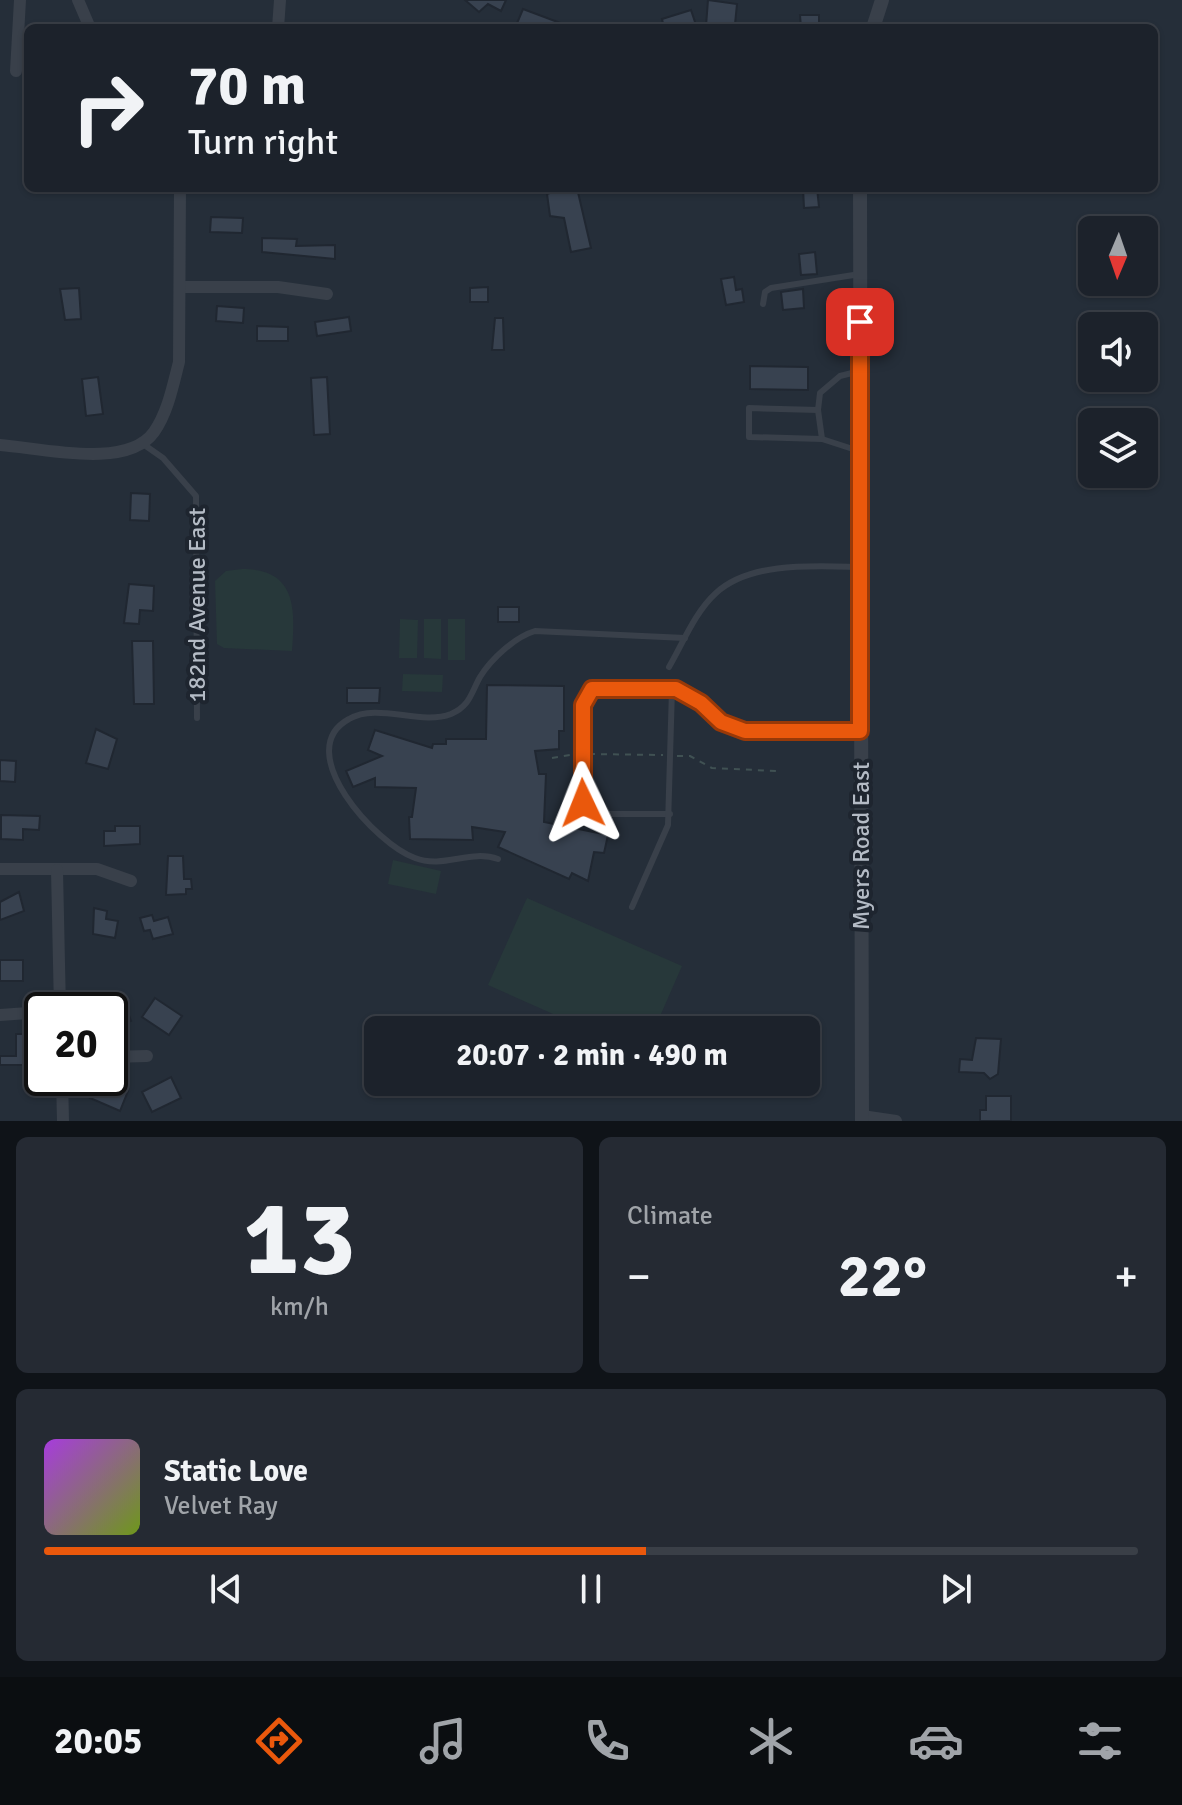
<!DOCTYPE html>
<meta charset="utf-8">
<style>
body{margin:0;font-family:Signika,sans-serif;background:#252a33;color:#f1f3f6;height:100vh;display:flex;flex-direction:column;font-size:30px;white-space:nowrap}
*{box-sizing:border-box;margin:0}
p{font-size:26px;color:#a0a4a9}
.icon{flex:none;width:44px;height:44px;fill:none;stroke:currentColor;stroke-width:2;stroke-linecap:round;stroke-linejoin:round}
.map{position:relative;height:1121px;overflow:hidden}
.panel{display:flex;flex-direction:column;gap:16px;padding:16px;background:#0f1318;flex:1}
.panel>*{flex:none}
.hud{position:absolute;left:24px;top:24px;width:1134px;height:168px;border-radius:12px;box-shadow:0 2px 6px #0004,0 0 0 2px #3a3f47;background:#1c222b;color:#f1f3f6;overflow:hidden}
.needle{width:52px;rotate:182deg}
.fabs{position:absolute;left:1078px;top:216px;display:grid;gap:16px}
.fabs a{display:grid;place-items:center;width:80px;height:80px;border-radius:12px;background:#1c222b;box-shadow:0 2px 6px #0004,0 0 0 2px #3a3f47;font-size:40px}
.speed{position:absolute;left:24px;top:992px;display:flex;gap:16px;font-size:40px;font-weight:700;text-align:center}
.speed>*{display:grid;place-content:center;width:104px;height:104px;border-radius:50%;background:#1c222b;box-shadow:0 2px 6px #0004,0 0 0 2px #3a3f47;line-height:1}
.speed .limit{border:4px solid #111;border-radius:12px;background:#fff;color:#111}
.pin{position:absolute;display:grid;place-items:center;width:68px;height:68px;color:#fff;margin:-34px;border-radius:16px;box-shadow:0 4px 12px #0006}
.me{position:absolute;width:88px;margin:-44px;rotate:358deg;stroke-linejoin:round;filter:drop-shadow(0 0 6px #0008)}
.turn{display:flex;align-items:center;gap:28px;height:168px;padding:0 32px;font-size:36px}
.turn .icon{width:104px;height:104px;stroke-width:2.5}
.turn b{display:block;font-size:56px;line-height:68px}
.big{font-size:60px;font-weight:800;line-height:1.1}
.panel .tile{flex:1;display:flex;flex-direction:column;justify-content:center;gap:12px;min-width:0;padding:0 28px;border-radius:12px;background:#252a33}
.panel .dial{align-items:center;gap:0}
.dial b{font-size:104px;line-height:1}
.song{display:flex;align-items:center;gap:24px}
.cover{width:96px;height:96px;border-radius:12px;background:linear-gradient(135deg,hsl(280 70% 55%),hsl(80 70% 35%))}
.played{height:8px;border-radius:4px;background:linear-gradient(90deg,#ea580c 55%,#3a3f47 55%)}
.keys{display:flex;justify-content:space-around;direction:ltr}
.heat{display:flex;justify-content:space-between;align-items:center;font-size:44px;direction:ltr}
.panel .tiles{flex:1;display:grid;gap:16px;grid-template-columns:1fr 1fr}
.tile:last-child{grid-column:span 2}
.trip{position:absolute;left:364px;top:1016px;width:456px;height:80px;border-radius:12px;background:#1c222b;box-shadow:0 2px 6px #0004,0 0 0 2px #3a3f47;font-weight:800;line-height:80px;text-align:center}
.dock{display:flex;height:128px;justify-content:space-around;align-items:center;background:#0b0e11;color:#a0a4a9}
.dock .icon{width:56px;height:56px}
.dock .selected{color:#ea580c}
.dock b{font-size:36px;color:#f1f3f6}
.map>svg:first-child{display:block}
.green{fill:#27383a}
.building{fill:#384250;stroke:#202731;stroke-width:2}
.lines{fill:none;stroke-linecap:round;stroke-linejoin:round}
.path{stroke:#405153;stroke-width:2;stroke-dasharray:6 6;stroke-linecap:butt}
.service{stroke:#39404a;stroke-width:6}
.minor{stroke:#39404a;stroke-width:12}
.tertiary{stroke:#39404a;stroke-width:14}
.route-casing{stroke:#983908;stroke-width:20}
.route{stroke:#ea580c;stroke-width:14}
.labels{text-anchor:middle;dominant-baseline:central;stroke-width:8;stroke-linejoin:round;paint-order:stroke}
.street-label{font-size:24px;fill:#b4bbc5;stroke:#1e252f}
</style>
<div class="map">
<svg width="1182" height="1121" viewBox="0 0 1182 1121">
<rect width="100%" height="100%" fill="#252e39"/>
<!-- green -->
<g class="green">
<path d="M 242,569 C 297,569 295,609 292,651 L 224,648 L 217,644 L 215,581 L 226,571 Z"/>
<path d="M 400,619 L 418,620 L 417,658 L 399,658 Z"/>
<path d="M 424,619 L 441,619 L 441,659 L 424,658 Z"/>
<rect x="448" y="619" width="17" height="41"/>
<path d="M 403,674 L 443,675 L 442,692 L 402,691 Z"/>
<path d="M 393,860 L 441,871 L 436,894 L 388,884 Z"/>
<path d="M 527,898 L 682,966 L 654,1030 L 589,1030 L 488,985 Z"/>
</g>
<!-- building -->
<g class="building">
<path d="M 465,0 L 506,0 L 501,11 L 488,4 L 479,12 Z"/>
<path d="M 708,0 L 737,4 L 735,24 L 706,26 Z"/>
<path d="M 523,9 L 571,27 L 571,28 L 515,28 Z"/>
<path d="M 691,10 L 697,28 L 664,28 L 662,19 Z"/>
<path d="M 800,15 L 819,15 L 819,28 L 801,28 Z"/>
<path d="M 563,188 L 577,188 L 591,248 L 571,252 L 564,218 L 550,216 L 547,194 Z"/>
<path d="M 803,188 L 817,188 L 819,207 L 804,208 Z"/>
<path d="M 211,217 L 243,218 L 242,233 L 210,232 Z"/>
<path d="M 262,238 L 297,239 L 296,246 L 335,245 L 335,259 L 262,252 Z"/>
<path d="M 815,252 L 817,274 L 801,275 L 799,254 Z"/>
<path d="M 734,277 L 736,290 L 742,289 L 744,302 L 726,305 L 721,279 Z"/>
<path d="M 488,287 L 488,302 L 470,302 L 470,288 Z"/>
<path d="M 79,288 L 81,319 L 65,320 L 60,289 Z"/>
<path d="M 803,289 L 804,308 L 783,310 L 781,292 Z"/>
<path d="M 217,306 L 244,308 L 243,323 L 216,321 Z"/>
<path d="M 349,317 L 351,331 L 317,336 L 315,322 Z"/>
<path d="M 495,318 L 503,318 L 504,350 L 492,350 Z"/>
<path d="M 257,326 L 288,327 L 288,341 L 257,341 Z"/>
<path d="M 750,366 L 808,367 L 808,390 L 750,389 Z"/>
<path d="M 98,377 L 103,414 L 86,416 L 82,379 Z"/>
<path d="M 327,377 L 330,434 L 314,435 L 311,378 Z"/>
<path d="M 131,493 L 150,494 L 149,521 L 130,520 Z"/>
<path d="M 129,584 L 154,586 L 153,611 L 140,610 L 139,624 L 124,623 Z"/>
<rect x="498" y="607" width="21" height="15"/>
<path d="M 132,641 L 153,641 L 154,704 L 134,704 Z"/>
<path d="M 487,685 L 564,686 L 564,731 L 559,731 L 559,749 L 535,751 L 539,774 L 546,774 L 544,822 L 608,835 L 604,853 L 594,852 L 588,881 L 572,873 L 569,879 L 498,847 L 505,832 L 472,827 L 473,840 L 410,839 L 409,817 L 412,817 L 416,788 L 375,787 L 375,778 L 353,787 L 346,771 L 382,756 L 368,750 L 375,730 L 432,748 L 433,744 L 446,744 L 446,739 L 486,739 Z"/>
<path d="M 347,688 L 380,688 L 379,703 L 347,703 Z"/>
<path d="M 96,729 L 117,739 L 108,769 L 86,763 Z"/>
<path d="M 0,760 L 16,761 L 15,782 L 0,781 Z"/>
<path d="M 1,815 L 40,816 L 39,830 L 23,829 L 23,840 L 1,839 Z"/>
<path d="M 115,826 L 140,826 L 140,844 L 104,846 L 104,831 L 115,831 Z"/>
<path d="M 168,856 L 183,856 L 184,879 L 191,879 L 192,889 L 186,889 L 186,894 L 166,895 Z"/>
<path d="M 19,892 L 24,911 L 0,920 L 0,902 Z"/>
<path d="M 94,908 L 107,911 L 106,919 L 118,921 L 115,938 L 93,934 Z"/>
<path d="M 152,915 L 154,921 L 168,917 L 173,934 L 153,939 L 150,930 L 144,931 L 140,918 Z"/>
<rect x="0" y="960" width="23" height="21"/>
<path d="M 155,998 L 182,1016 L 169,1035 L 142,1017 Z"/>
<path d="M 123,999 L 131,1021 L 110,1028 L 110,1003 Z"/>
<path d="M 16,1034 L 28,1034 L 28,1042 L 42,1042 L 42,1065 L 0,1065 L 0,1056 L 16,1056 Z"/>
<path d="M 976,1038 L 1001,1039 L 998,1074 L 990,1079 L 984,1073 L 959,1072 L 960,1059 L 972,1060 Z"/>
<path d="M 171,1077 L 181,1098 L 152,1112 L 142,1092 Z"/>
<path d="M 99,1078 L 128,1091 L 120,1111 L 90,1098 Z"/>
<path d="M 986,1096 L 1011,1096 L 1011,1121 L 980,1121 L 980,1110 L 986,1110 Z"/>
</g>
<g class="lines">
<!-- path -->
<g class="path">
<path d="M 589,754 L 663,755"/>
<path d="M 677,756 L 690,756 L 712,768 L 776,771"/>
<path d="M 552,758 L 575,754"/>
</g>
<!-- service -->
<g class="service">
<path d="M 763,304 L 765,292 L 771,288 L 860,274"/>
<path d="M 818,410 L 822,439"/>
<path d="M 143,444 L 163,458 L 196,496 L 197,718"/>
<path d="M 859,451 L 822,439 L 749,437 L 749,408 L 818,410 L 820,393 L 840,376 L 860,371"/>
<path d="M 669,667 C 683,643 695,612 716,593 C 751,561 815,566 860,567"/>
<path d="M 670,814 L 603,814 L 585,807 L 581,794 L 582,710 L 589,691 C 609,683 674,686 692,697 C 708,707 717,724 737,729 C 775,739 821,731 860,731"/>
<path d="M 498,859 C 470,849 444,869 415,858 C 377,845 290,751 349,719 C 378,702 420,726 451,714 C 470,706 471,693 480,677 C 491,659 515,637 535,631 L 685,638"/>
<path d="M 632,907 L 668,825 L 672,689"/>
</g>
<!-- minor -->
<g class="minor">
<path d="M 78,0 L 90,28"/>
<path d="M 278,28 L 280,0"/>
<path d="M 16,71 L 20,0"/>
<path d="M 182,287 L 278,287 L 327,294"/>
<path d="M 0,445 C 41,448 127,470 154,432 C 168,412 173,385 179,362 L 180,188"/>
<path d="M 0,869 L 97,869 L 131,881"/>
<path d="M 57,870 L 60,1010"/>
<path d="M 0,1015 L 42,1012"/>
<path d="M 110,1057 L 147,1056"/>
<path d="M 62,1078 L 63,1121"/>
<path d="M 862,1116 L 896,1121"/>
</g>
<!-- tertiary -->
<g class="tertiary">
<path d="M 873,28 L 882,0"/>
<path d="M 860,188 L 862,1121"/>
</g>
</g>
<g class="lines">
<defs>
<path id="route" d="M 583,803 L 583,705 L 592,689 L 676,689 L 701,703 L 721,722 L 745,731 L 860,731 L 860,322"/>
</defs>
<!-- route casing -->
<use href="#route" class="route-casing"/>
<!-- route -->
<use href="#route" class="route"/>
</g>
<g class="labels">
<!-- street labels -->
<g class="street-label">
<text transform="translate(197 605) rotate(-90)">182nd Avenue East</text>
<text transform="translate(861 846) rotate(-90)">Myers Road East</text>
</g>
</g>
</svg>
<div class="fabs">
<a><svg class="needle" viewBox="-14 -14 28 28"><path d="M0-13l5 13h-10z" fill="#e53935"/><path d="M0 13l5-13h-10z" fill="#a0a4a9"/></svg></a>
<a><svg class="icon" aria-label="sound" viewBox="0 0 24 24"><path d="M4 9h4l5-4v14l-5-4H4zM17 9q2 3 0 6"/></svg></a>
<a><svg class="icon" aria-label="layers" viewBox="0 0 24 24"><path d="M12 4l9 5-9 5-9-5zM3 14l9 5 9-5"/></svg></a>
</div>
<div class="speed"><div class="limit">20</div></div>
<div class="pin" style="left:860px;top:322px;background:#d93025"><svg class="icon" aria-label="arrive" viewBox="0 0 24 24"><path d="M6 21V4h12l-3 4 3 4H6"/></svg></div>
<svg class="me" style="left:583px;top:803px" viewBox="-20 -20 40 40"><path d="M0-17L14 15 0 8-14 15z" fill="#ea580c" stroke="#fff" stroke-width="4"/></svg>
<div class="trip">20:07 · 2 min · 490 m</div>
<div class="hud">
<div class="turn"><svg class="icon" aria-label="right" viewBox="0 0 24 24"><path d="M7 20v-9h11M14 6l5 5-5 5"/></svg><div><b>70 m</b>Turn right</div></div>
</div>
</div>
<section class="panel">
<div class="tiles">
<div class="tile dial"><b>13</b><p>km/h</p></div>
<div class="tile"><p>Climate</p>
<div class="heat"><a>−</a><b class="big">22°</b><a>+</a></div>
</div>
<div class="tile">
<div class="song"><i class="cover"></i><div><b>Static Love</b><p>Velvet Ray</p></div></div>
<div class="played"></div>
<div class="keys"><svg class="icon" aria-label="previous" viewBox="0 0 24 24"><path d="M18 5L8 12l10 7zM5 5v14"/></svg><svg class="icon" aria-label="pause" viewBox="0 0 24 24"><path d="M8 5v14M16 5v14"/></svg><svg class="icon" aria-label="next" viewBox="0 0 24 24"><path d="M6 5l10 7-10 7zM19 5v14"/></svg></div>
</div>
</div>
</section>
<nav class="dock">
<b>20:05</b>
<svg class="icon selected" aria-label="directions" viewBox="0 0 24 24"><path d="M12 3l9 9-9 9-9-9zM9 14v-3h6M13 9l2 2-2 2"/></svg>
<svg class="icon" aria-label="music" viewBox="0 0 24 24"><path d="M9 18V5l10-2v13"/><circle cx="6" cy="18" r="3"/><circle cx="16" cy="16" r="3"/></svg>
<svg class="icon" aria-label="phone" viewBox="0 0 24 24"><path d="M5 4h4l2 5-3 2q2 4 5 5l2-3 5 2v4C11 20 4 13 5 4z"/></svg>
<svg class="icon" aria-label="climate" viewBox="0 0 24 24"><path d="M12 3v18M4 7l16 10M4 17L20 7"/></svg>
<svg class="icon" aria-label="car" viewBox="0 0 24 24"><path d="M5 17H2v-5l4-1 3-4h7l3 4 3 1v5h-3M9 17h6M6 11h13"/><circle cx="7" cy="17" r="2"/><circle cx="17" cy="17" r="2"/></svg>
<svg class="icon" aria-label="filters" viewBox="0 0 24 24"><path d="M4 7h16M4 17h16"/><circle cx="9" cy="7" r="2"/><circle cx="15" cy="17" r="2"/></svg>
</nav>
